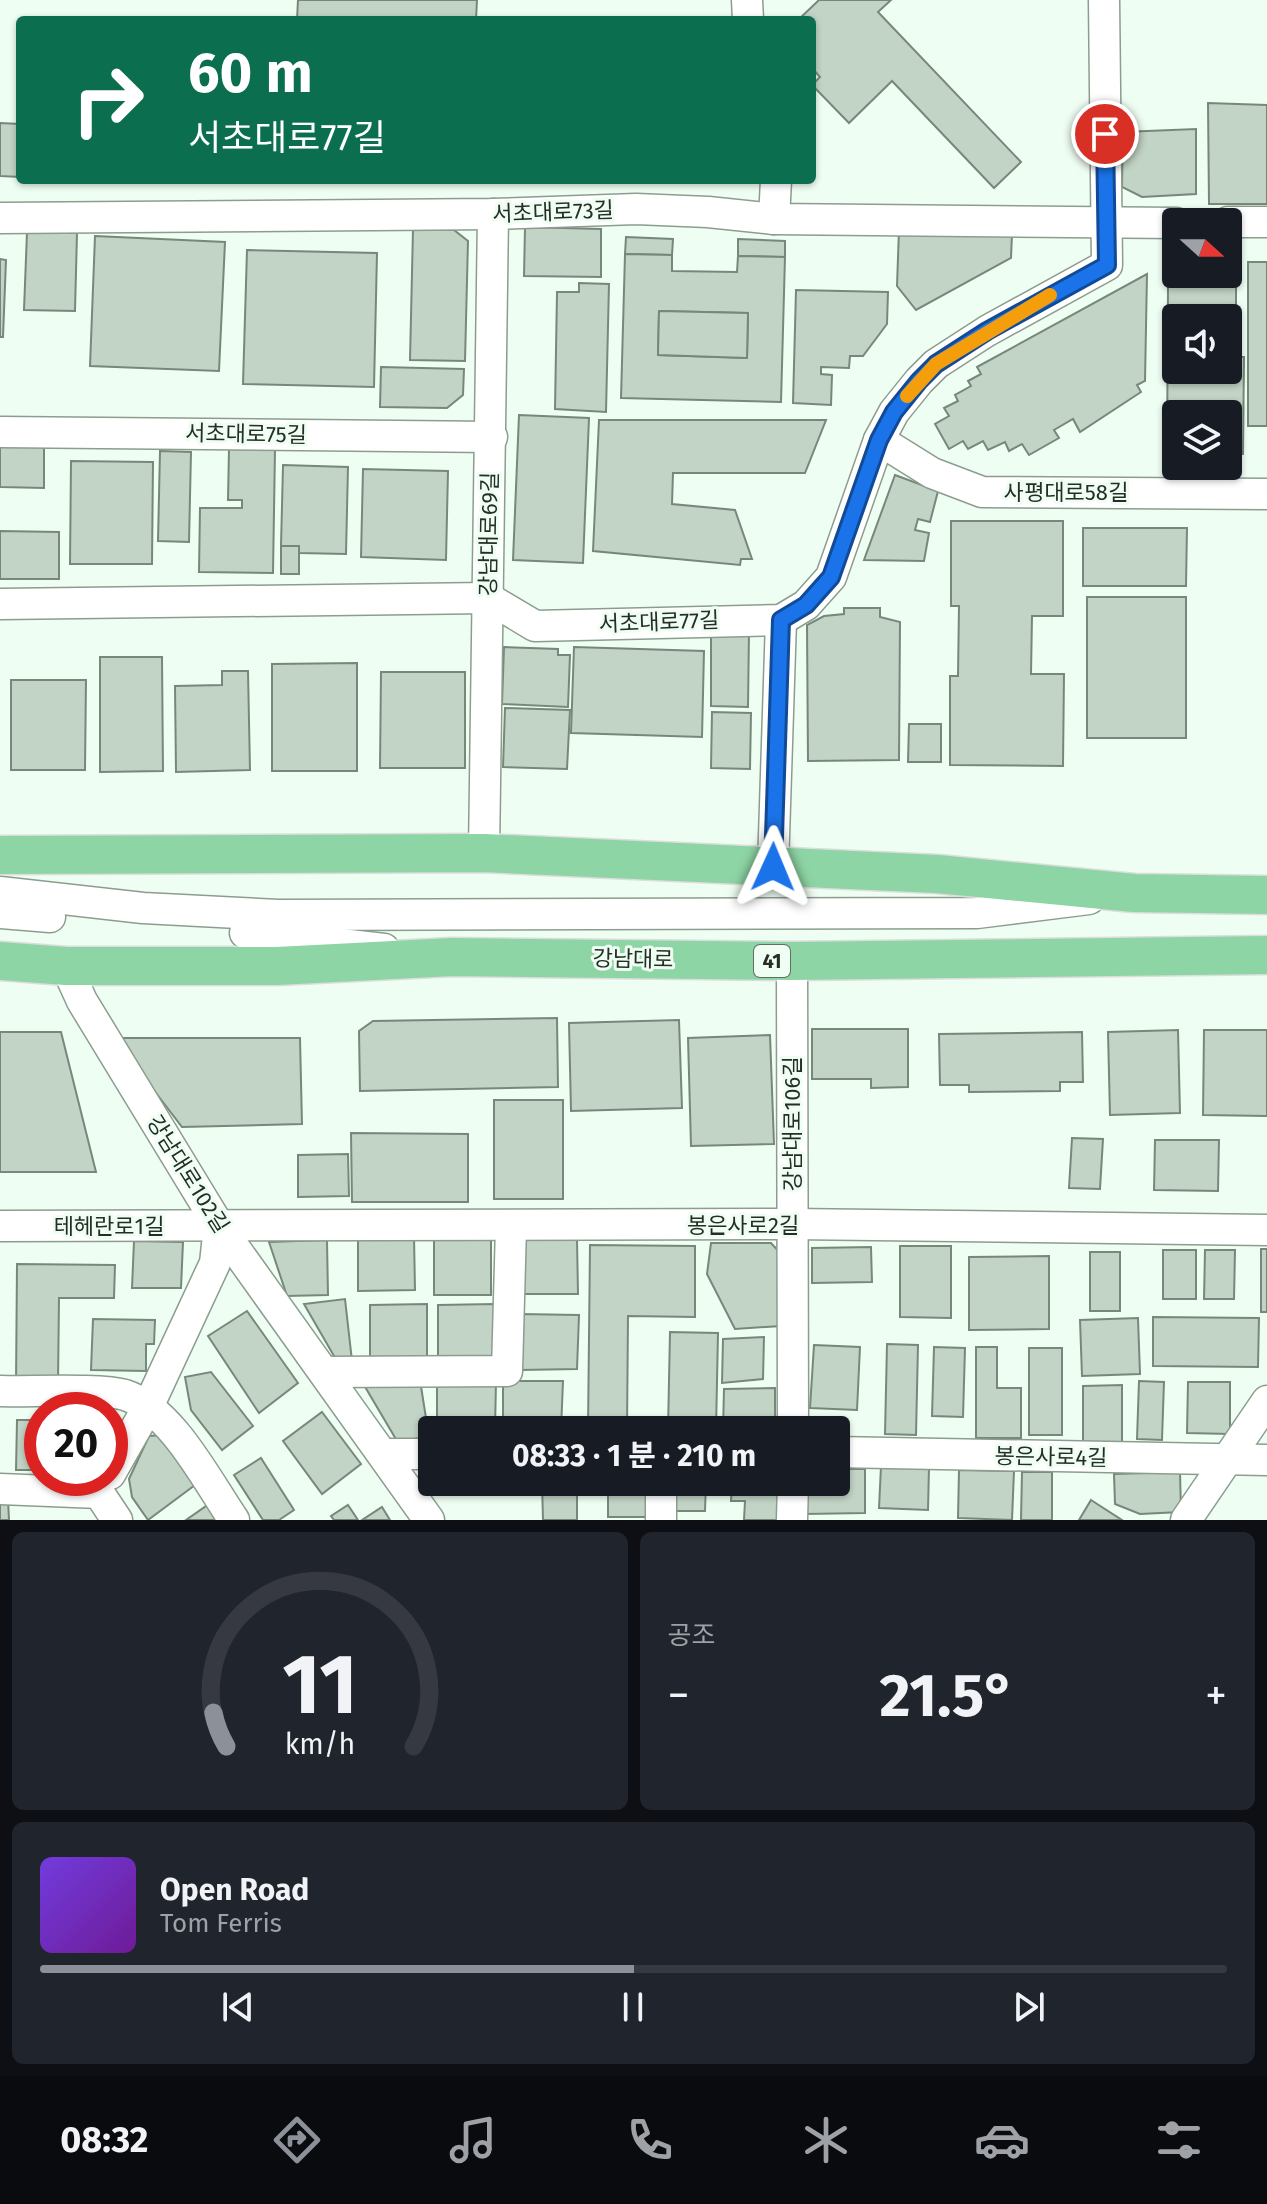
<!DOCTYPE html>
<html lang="ko">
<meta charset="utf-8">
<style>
body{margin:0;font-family:"Fira Sans","Noto Sans KR",sans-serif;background:#20242c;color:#f1f3f6;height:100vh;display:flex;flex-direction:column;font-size:30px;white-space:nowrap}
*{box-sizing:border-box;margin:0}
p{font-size:26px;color:#9ea1a6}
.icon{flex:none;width:44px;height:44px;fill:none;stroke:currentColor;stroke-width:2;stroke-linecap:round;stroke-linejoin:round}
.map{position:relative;height:1520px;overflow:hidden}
.side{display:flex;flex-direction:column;gap:12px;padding:12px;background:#0d0f14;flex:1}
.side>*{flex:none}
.hud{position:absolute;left:16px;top:16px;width:800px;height:168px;border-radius:8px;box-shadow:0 2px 6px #0004;background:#0b6e4f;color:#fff;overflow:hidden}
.needle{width:52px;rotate:111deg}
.buttons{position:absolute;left:1162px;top:208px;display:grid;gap:16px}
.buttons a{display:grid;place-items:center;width:80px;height:80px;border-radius:8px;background:#171b24;box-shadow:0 2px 6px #0004;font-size:40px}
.speed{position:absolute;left:24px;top:1392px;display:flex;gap:16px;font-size:40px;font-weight:700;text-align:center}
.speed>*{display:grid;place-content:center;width:104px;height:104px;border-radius:50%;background:#171b24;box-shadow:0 2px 6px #0004;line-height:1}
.speed .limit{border:12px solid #d22;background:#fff;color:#111}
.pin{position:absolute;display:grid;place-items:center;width:68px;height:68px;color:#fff;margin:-34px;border:4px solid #fff;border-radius:50%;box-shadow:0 2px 8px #0007}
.me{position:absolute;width:88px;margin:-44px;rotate:1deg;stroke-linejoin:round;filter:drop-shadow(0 0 6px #0008)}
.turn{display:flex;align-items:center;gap:28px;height:168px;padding:0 40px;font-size:36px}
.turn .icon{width:104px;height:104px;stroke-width:2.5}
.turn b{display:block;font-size:56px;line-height:68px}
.big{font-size:60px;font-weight:700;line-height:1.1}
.side .card{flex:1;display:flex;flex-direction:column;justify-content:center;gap:12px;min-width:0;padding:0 28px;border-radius:12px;background:#20242c}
.side .dial{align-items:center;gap:0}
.dial svg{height:208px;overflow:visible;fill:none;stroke:#363941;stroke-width:7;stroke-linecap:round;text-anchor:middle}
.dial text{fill:#f1f3f6;stroke:none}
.song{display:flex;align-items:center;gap:24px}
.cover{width:96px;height:96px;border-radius:12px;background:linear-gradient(135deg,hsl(260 70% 55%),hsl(280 70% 35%))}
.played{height:8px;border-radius:4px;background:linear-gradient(90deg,#8c9099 50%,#363941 50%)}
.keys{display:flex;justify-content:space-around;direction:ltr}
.heat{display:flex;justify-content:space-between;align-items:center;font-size:44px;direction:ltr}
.side .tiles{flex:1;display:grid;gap:12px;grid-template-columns:1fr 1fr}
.card:last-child{grid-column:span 2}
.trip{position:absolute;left:418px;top:1416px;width:432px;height:80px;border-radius:8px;background:#171b24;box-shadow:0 2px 6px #0004;font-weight:700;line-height:80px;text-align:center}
.menu{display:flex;height:128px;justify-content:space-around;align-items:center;background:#090b0e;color:#9ea1a6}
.menu .icon{width:56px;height:56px}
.menu .selected{color:#8c9099}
.menu b{font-size:36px;color:#f1f3f6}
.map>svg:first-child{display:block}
.building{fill:#c2d4c5;stroke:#77887a;stroke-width:2;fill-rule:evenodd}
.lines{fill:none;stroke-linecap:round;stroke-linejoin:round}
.minor-casing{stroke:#8c9d8f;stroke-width:33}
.major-casing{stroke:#dcdddc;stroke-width:41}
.minor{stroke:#fff;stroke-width:30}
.major{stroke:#8dd5a4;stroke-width:38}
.route-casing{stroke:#114b97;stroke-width:20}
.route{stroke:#1a73e8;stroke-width:14}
.slow{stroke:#f59e0b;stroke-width:14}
.labels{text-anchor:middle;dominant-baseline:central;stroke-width:6;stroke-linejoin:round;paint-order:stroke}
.shield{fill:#effef2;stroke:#626c64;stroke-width:2}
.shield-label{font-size:20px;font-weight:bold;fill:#262d27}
.street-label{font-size:22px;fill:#262d27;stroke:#effef2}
</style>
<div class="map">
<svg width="1267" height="1520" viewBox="0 0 1267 1520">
<rect width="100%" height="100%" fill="#effef2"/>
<!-- building -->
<g class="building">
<path d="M 298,0 L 477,0 L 476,20 L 297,20 Z"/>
<path d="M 819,0 L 891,0 L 878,12 L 1021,162 L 994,188 L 892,81 L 849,123 L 812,85 L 820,77 L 812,68 L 812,20 L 798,20 Z"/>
<path d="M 1208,103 L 1267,105 L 1267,204 L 1209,204 Z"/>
<path d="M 0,123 L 20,124 L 20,177 L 0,176 Z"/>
<path d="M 1196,129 L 1196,194 L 1142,197 L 1122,187 L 1123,132 Z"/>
<path d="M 525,227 L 601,229 L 601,277 L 524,276 Z"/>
<path d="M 413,229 L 454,230 L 468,241 L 465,361 L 410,360 Z"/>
<path d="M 899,229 L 1012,234 L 1011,258 L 916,310 L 897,286 Z"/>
<path d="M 27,232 L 77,233 L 75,311 L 24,310 Z"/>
<path d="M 95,236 L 225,242 L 219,371 L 90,366 Z"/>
<path d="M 626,237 L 673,239 L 672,255 L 625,254 Z"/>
<path d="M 738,239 L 785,241 L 785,257 L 738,256 Z"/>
<path d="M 247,250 L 377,253 L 374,387 L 243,384 Z"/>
<path d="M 625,254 L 672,255 L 672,271 L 737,272 L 738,256 L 785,257 L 781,402 L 621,398 ZM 659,311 L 748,313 L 747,358 L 658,355 Z"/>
<path d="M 0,259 L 6,260 L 3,337 L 0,337 Z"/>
<rect x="1248" y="262" width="19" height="164"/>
<path d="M 1147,274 L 1145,381 L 1137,385 L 1141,392 L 1080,432 L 1073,419 L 1054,430 L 1059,438 L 1029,455 L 1022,444 L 1009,451 L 1005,442 L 988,450 L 983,441 L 968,449 L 963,441 L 949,449 L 935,424 L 949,416 L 944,408 L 958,401 L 955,395 L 971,386 L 968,381 L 981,374 L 977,367 Z"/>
<path d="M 579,283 L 609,284 L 606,412 L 555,409 L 557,292 L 579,292 Z"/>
<path d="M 1168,284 L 1236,285 L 1236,357 L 1244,357 L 1243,454 L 1228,454 L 1228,414 L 1176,414 L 1176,454 L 1167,454 ZM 1176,318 L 1228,318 L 1228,370 L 1176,370 Z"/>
<path d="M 796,290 L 888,292 L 887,324 L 863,356 L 850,356 L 849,368 L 821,367 L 821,374 L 832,375 L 831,405 L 793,403 Z"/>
<path d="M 659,311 L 748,313 L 747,358 L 658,355 Z"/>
<path d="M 381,367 L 464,369 L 463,395 L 447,408 L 380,407 Z"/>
<path d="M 519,415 L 589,418 L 583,563 L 513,560 Z"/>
<path d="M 599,420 L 826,420 L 805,473 L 673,473 L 672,504 L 735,510 L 752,559 L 741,559 L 740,565 L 593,551 Z"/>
<path d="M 0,441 L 44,441 L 44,488 L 0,487 Z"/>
<path d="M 229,449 L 275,449 L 273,573 L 199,572 L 200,508 L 242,508 L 242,500 L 228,500 Z"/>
<path d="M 160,451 L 191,452 L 189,542 L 158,541 Z"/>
<path d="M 71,461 L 153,462 L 152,564 L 70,564 Z"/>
<path d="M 283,465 L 348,467 L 346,554 L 299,553 L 299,546 L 281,546 Z"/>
<path d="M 363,469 L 448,471 L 446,560 L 361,557 Z"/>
<path d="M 895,475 L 938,491 L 930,522 L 918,519 L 915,530 L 929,533 L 924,561 L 864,560 Z"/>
<path d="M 951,521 L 1063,521 L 1063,616 L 1032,616 L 1031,674 L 1064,674 L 1063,766 L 950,765 L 950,676 L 958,676 L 959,606 L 951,606 Z"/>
<path d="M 1083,528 L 1187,528 L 1186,586 L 1083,586 Z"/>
<path d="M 0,531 L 59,532 L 59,579 L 0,579 Z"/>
<rect x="281" y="546" width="18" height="28"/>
<rect x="1087" y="597" width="99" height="141"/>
<path d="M 844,608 L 880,608 L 880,617 L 900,622 L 899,760 L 808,761 L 807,625 L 824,616 L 844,614 Z"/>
<path d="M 711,631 L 749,631 L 748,707 L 711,706 Z"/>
<path d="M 504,647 L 558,649 L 558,655 L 570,655 L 568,707 L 502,704 Z"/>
<path d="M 574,647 L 704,651 L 702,737 L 571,733 Z"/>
<path d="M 100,657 L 162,657 L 163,771 L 100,772 Z"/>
<path d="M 357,663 L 357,771 L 272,771 L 272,664 Z"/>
<path d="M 222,671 L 248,671 L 250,770 L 176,772 L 175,686 L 222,685 Z"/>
<path d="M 381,672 L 465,672 L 465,768 L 380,768 Z"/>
<path d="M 11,680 L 86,680 L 85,770 L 11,770 Z"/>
<path d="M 505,708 L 570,710 L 567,769 L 503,767 Z"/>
<path d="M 712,712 L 751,713 L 750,769 L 711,768 Z"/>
<path d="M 909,724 L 941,724 L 941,762 L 908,762 Z"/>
<path d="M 557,1018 L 558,1087 L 360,1091 L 359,1031 L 373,1021 Z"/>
<path d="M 679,1020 L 682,1108 L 571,1111 L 569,1023 Z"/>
<path d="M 812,1029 L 908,1029 L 908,1087 L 871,1088 L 871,1079 L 812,1079 Z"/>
<path d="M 1178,1030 L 1180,1113 L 1110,1115 L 1108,1032 Z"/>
<path d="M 1204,1030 L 1267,1030 L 1267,1116 L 1203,1115 Z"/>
<path d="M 0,1032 L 61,1032 L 96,1172 L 0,1172 Z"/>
<path d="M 1082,1032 L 1083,1082 L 1060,1082 L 1060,1091 L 969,1092 L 969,1085 L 940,1085 L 939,1034 Z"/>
<path d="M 770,1035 L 774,1144 L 691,1146 L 688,1038 Z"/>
<path d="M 114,1038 L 300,1038 L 302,1124 L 182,1127 Z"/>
<rect x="494" y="1100" width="69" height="99"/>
<path d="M 351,1133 L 468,1134 L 468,1202 L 352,1202 Z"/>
<path d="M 1072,1138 L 1103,1139 L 1100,1189 L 1069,1188 Z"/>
<path d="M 1155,1140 L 1219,1140 L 1218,1191 L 1154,1190 Z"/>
<path d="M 348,1154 L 349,1196 L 298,1197 L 298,1155 Z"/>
<path d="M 358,1236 L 414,1236 L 415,1290 L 358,1291 Z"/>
<path d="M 521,1239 L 577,1239 L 578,1294 L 521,1294 Z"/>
<path d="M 327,1240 L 328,1295 L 287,1296 L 269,1242 Z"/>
<rect x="434" y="1240" width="57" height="55"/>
<path d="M 134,1241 L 183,1242 L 181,1288 L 132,1288 Z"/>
<path d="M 711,1243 L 771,1243 L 782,1255 L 781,1326 L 735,1329 L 707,1274 Z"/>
<path d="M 590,1245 L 695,1246 L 695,1317 L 628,1316 L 627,1430 L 588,1430 Z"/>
<path d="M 900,1246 L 951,1246 L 951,1318 L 900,1317 Z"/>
<path d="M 871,1247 L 872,1282 L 812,1283 L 812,1248 Z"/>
<rect x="1261" y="1249" width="6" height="63"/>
<rect x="1163" y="1250" width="33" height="49"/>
<path d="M 1205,1250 L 1235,1250 L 1234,1299 L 1204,1299 Z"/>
<rect x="1090" y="1252" width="30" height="59"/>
<path d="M 1049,1256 L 1049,1329 L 969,1330 L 969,1257 Z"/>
<path d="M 17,1264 L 115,1265 L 114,1298 L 59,1298 L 58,1385 L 16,1385 Z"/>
<path d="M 345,1299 L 352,1361 L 338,1363 L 304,1304 Z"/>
<path d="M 427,1304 L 427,1359 L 370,1360 L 370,1305 Z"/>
<path d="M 494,1304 L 494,1360 L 438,1360 L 438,1305 Z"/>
<path d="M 247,1311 L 298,1383 L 259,1413 L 208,1336 Z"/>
<path d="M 519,1314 L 579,1315 L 577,1369 L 520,1370 Z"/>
<path d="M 1153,1317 L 1259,1318 L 1258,1367 L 1153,1366 Z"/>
<path d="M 1138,1318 L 1140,1374 L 1082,1376 L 1080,1320 Z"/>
<path d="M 93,1319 L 155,1320 L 154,1344 L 146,1344 L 146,1371 L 91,1370 Z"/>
<path d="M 670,1332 L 718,1333 L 716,1430 L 668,1430 Z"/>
<path d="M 764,1337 L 763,1379 L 722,1383 L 723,1339 Z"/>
<path d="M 887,1344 L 918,1345 L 916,1435 L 885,1434 Z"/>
<path d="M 814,1345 L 860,1347 L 857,1410 L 810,1408 Z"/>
<path d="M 934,1347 L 965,1348 L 963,1417 L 932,1416 Z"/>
<path d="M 976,1347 L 997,1347 L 997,1388 L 1021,1388 L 1021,1438 L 976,1438 Z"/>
<rect x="1029" y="1348" width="33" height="87"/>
<path d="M 211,1372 L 253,1426 L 222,1450 L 191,1410 L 185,1377 Z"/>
<path d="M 420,1380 L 429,1437 L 397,1441 L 364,1385 Z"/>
<path d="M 437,1381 L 496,1381 L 495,1430 L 437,1430 Z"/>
<path d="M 503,1381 L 563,1381 L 561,1430 L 503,1430 Z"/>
<path d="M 1139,1381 L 1164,1382 L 1162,1440 L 1137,1439 Z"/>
<path d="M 1188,1382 L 1230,1382 L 1230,1434 L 1187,1433 Z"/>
<path d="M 1122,1385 L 1122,1442 L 1083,1443 L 1083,1386 Z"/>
<path d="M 775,1388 L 775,1430 L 723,1430 L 724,1389 Z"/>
<path d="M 322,1412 L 361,1464 L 322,1494 L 283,1441 Z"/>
<path d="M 17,1420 L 42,1420 L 42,1470 L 16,1470 Z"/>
<path d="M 162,1435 L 195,1485 L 148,1520 L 132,1497 L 129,1479 L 149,1436 Z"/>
<path d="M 261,1458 L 294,1510 L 279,1520 L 263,1520 L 234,1475 Z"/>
<path d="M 881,1466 L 929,1467 L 928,1510 L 879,1508 Z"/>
<path d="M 836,1469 L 865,1469 L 865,1513 L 805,1514 L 805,1482 L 836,1482 Z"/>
<path d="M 959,1470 L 1014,1471 L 1012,1520 L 958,1518 Z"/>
<path d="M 1022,1472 L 1052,1472 L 1052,1520 L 1021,1520 Z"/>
<path d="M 1180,1472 L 1181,1512 L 1140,1514 L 1115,1504 L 1114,1474 Z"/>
<path d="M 542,1482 L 577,1482 L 577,1520 L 543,1520 Z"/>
<path d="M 608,1482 L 648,1482 L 647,1517 L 608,1517 Z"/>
<path d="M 676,1482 L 706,1482 L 705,1511 L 675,1511 Z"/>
<path d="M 732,1482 L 780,1482 L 779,1520 L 744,1520 L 745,1501 L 731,1501 Z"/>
<path d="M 0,1499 L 8,1499 L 9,1520 L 0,1520 Z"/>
<path d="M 1091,1500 L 1122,1520 L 1079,1520 Z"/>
<path d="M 209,1504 L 220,1520 L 186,1520 Z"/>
<path d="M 348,1505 L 358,1520 L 334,1520 L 331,1516 Z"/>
<path d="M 382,1507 L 390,1520 L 362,1520 Z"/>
</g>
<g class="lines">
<defs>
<g id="minor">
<path d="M 747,0 L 748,20"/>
<path d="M 0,218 L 493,214 L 636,209 L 708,212 L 774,219 L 1176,223"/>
<path d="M 774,219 L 776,180"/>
<path d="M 1228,222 L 1267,222"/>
<path d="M 0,432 L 492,437"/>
<path d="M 879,440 L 932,473 L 982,492 L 1267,494"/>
<path d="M 0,604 L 488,598 L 535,626 L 781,620 L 806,605 L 831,577 L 879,440 L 894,412 L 919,381 L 936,364 L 987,331 L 1107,265 L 1104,0"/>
<path d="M 484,853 L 493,214"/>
<path d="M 773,867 L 781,620"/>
<path d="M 0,892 L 143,908 L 278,915 L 977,913 L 1089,899"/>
<path d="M 0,913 L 50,917"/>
<path d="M 245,933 L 384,949"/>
<path d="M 792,961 L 793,1430"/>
<path d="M 66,966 L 82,1001 L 219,1226 L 429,1520"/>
<path d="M 0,1226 L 792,1224 L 1267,1230"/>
<path d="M 326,1372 L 507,1371 L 511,1227"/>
<path d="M 0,1391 C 29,1392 101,1388 125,1395 C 172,1410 207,1481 234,1520"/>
<path d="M 836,1452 L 1267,1460"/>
<path d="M 384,1454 L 432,1454"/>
<path d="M 110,1474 L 148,1407 L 215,1263 L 219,1226"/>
<path d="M 661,1482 L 661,1520"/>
<path d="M 0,1489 L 99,1493 L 117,1520"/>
<path d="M 792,1520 L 793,1482"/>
<path d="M 1186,1520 L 1267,1401"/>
</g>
<g id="major">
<path d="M 0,855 L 484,853 L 937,874 L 1134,893 L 1267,895"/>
<path d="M 0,961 L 66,966 L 277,966 L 452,957 L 792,961 L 1267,955"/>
</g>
</defs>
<!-- minor casing -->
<use href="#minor" class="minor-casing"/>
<!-- major casing -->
<use href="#major" class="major-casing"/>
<!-- minor -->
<use href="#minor" class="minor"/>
<!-- major -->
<use href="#major" class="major"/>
</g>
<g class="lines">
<defs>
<path id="route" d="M 773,867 L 781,620 L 806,605 L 831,577 L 879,440 L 894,412 L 919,381 L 936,364 L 987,331 L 1107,265 L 1105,134"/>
</defs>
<!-- route casing -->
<use href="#route" class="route-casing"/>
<!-- route -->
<use href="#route" class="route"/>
<!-- slow -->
<path class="slow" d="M 907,396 L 936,364 L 1050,295"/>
</g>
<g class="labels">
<!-- shield labels -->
<rect class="shield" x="754" y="945" width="36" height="32" rx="6"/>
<g class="shield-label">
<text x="772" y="961">41</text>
</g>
<!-- street labels -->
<g class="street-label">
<text transform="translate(553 212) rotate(-2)">서초대로73길</text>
<text transform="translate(246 434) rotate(1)">서초대로75길</text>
<text x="1066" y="492">사평대로58길</text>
<text transform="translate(489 534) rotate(-89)">강남대로69길</text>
<text transform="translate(659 622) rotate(-2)">서초대로77길</text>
<text transform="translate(633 959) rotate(1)">강남대로</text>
<text transform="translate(792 1124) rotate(-90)">강남대로106길</text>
<text transform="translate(188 1174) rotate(58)">강남대로102길</text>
<text x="743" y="1225">봉은사로2길</text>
<text x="109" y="1226">테헤란로1길</text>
<text transform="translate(1051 1457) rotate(1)">봉은사로4길</text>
</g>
</g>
</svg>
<div class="buttons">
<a><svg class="needle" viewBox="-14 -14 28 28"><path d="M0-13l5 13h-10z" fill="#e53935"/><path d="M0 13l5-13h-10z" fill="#9ea1a6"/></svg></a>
<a><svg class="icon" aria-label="sound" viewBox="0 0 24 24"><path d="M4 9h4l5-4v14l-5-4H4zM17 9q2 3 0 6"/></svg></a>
<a><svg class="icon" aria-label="layers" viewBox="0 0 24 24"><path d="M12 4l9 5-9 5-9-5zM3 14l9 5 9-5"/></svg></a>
</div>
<div class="speed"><div class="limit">20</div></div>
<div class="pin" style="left:1105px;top:134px;background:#d93025"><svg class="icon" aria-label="arrive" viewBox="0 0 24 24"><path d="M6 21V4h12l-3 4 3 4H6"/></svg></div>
<svg class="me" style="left:773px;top:867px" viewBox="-20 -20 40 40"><path d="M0-17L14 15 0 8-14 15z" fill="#1a73e8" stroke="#fff" stroke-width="4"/></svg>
<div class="trip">08:33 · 1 분 · 210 m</div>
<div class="hud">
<div class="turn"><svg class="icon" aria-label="right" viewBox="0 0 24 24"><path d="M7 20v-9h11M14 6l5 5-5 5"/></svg><div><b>60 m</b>서초대로77길</div></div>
</div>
</div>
<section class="side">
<div class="tiles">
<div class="card dial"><svg viewBox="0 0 100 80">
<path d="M14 69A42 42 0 1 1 86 69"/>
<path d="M14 69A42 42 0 0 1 9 56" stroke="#8c9099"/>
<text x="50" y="56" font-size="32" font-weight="700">11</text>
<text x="50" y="72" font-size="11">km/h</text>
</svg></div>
<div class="card"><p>공조</p>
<div class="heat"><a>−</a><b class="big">21.5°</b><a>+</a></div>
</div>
<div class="card">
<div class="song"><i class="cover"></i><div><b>Open Road</b><p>Tom Ferris</p></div></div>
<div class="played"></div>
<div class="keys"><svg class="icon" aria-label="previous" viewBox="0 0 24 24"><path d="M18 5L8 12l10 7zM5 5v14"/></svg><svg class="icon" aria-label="pause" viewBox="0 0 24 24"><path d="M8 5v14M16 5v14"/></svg><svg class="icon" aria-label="next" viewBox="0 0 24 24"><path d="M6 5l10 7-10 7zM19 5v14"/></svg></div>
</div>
</div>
</section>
<nav class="menu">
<b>08:32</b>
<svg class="icon selected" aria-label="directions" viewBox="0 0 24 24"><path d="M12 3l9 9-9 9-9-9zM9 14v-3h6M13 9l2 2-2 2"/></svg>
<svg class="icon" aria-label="music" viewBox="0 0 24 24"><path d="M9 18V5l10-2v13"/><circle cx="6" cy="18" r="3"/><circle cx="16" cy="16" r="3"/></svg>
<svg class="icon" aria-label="phone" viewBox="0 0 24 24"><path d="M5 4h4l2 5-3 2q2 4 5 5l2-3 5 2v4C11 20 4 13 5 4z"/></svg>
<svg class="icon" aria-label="climate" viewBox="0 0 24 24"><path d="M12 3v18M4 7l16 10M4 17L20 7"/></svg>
<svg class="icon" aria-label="car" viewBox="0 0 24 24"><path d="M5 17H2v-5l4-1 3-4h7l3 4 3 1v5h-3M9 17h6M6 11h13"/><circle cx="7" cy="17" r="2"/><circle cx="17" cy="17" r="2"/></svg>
<svg class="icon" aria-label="filters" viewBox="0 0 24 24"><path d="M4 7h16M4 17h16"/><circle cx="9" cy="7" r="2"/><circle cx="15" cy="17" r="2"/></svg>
</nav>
